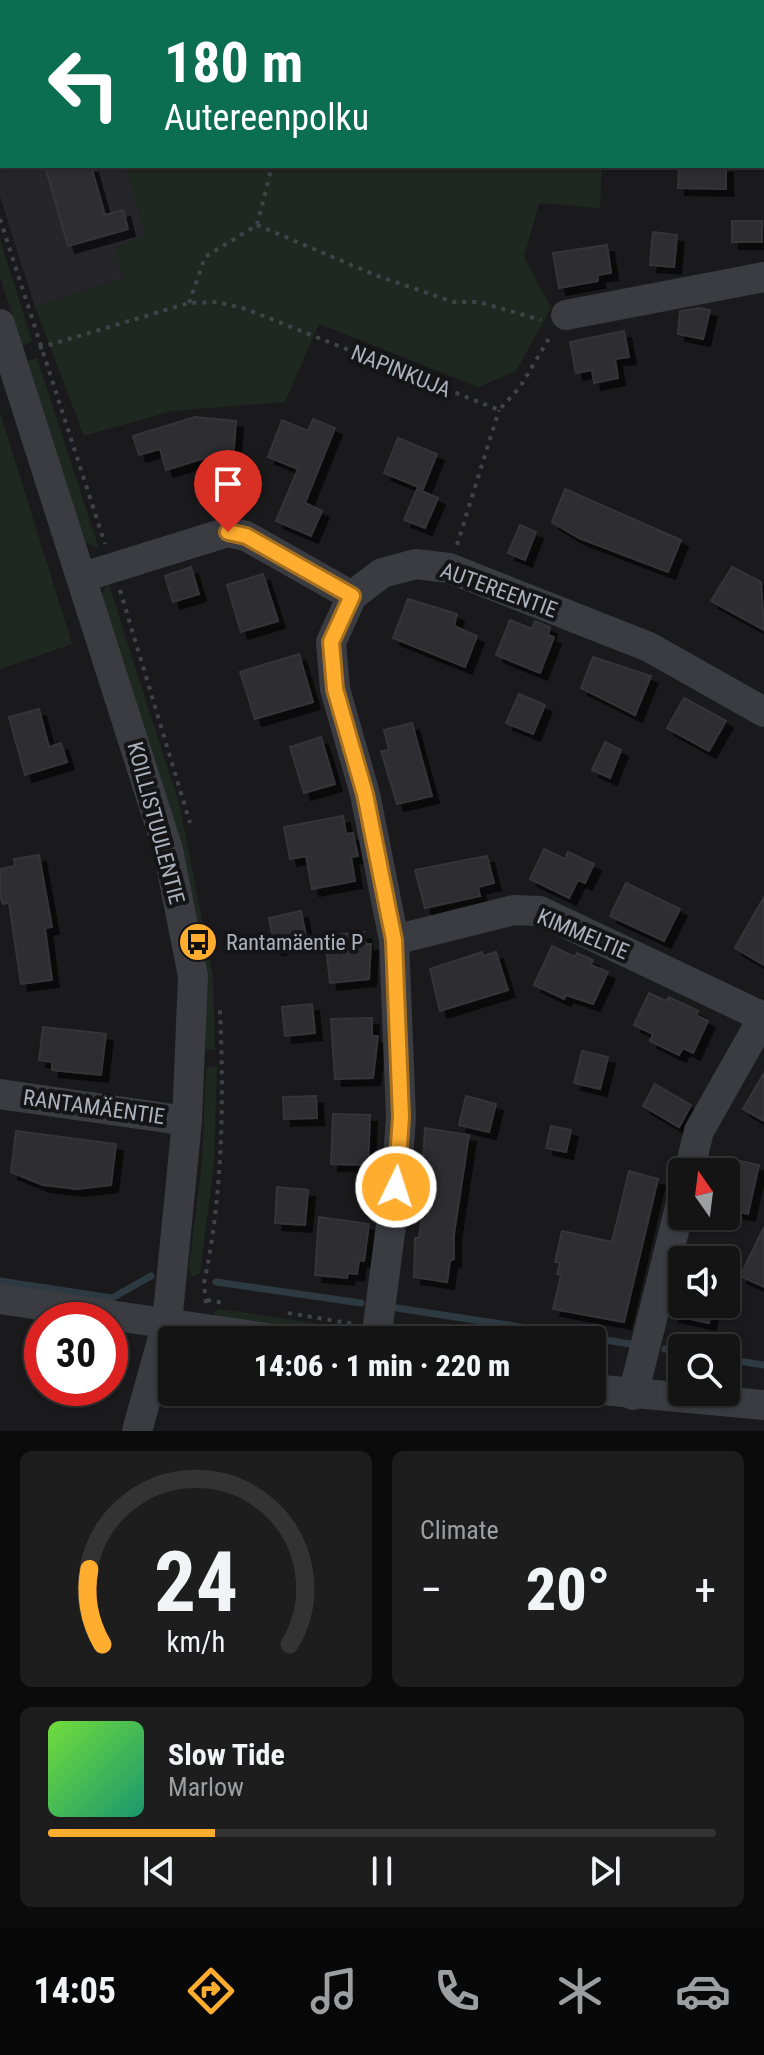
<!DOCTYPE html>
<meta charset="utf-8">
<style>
body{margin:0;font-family:"Roboto Condensed",sans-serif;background:#1d1d1e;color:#f1f3f6;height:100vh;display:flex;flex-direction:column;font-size:30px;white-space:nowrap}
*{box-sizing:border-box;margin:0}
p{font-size:26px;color:#9d9ea0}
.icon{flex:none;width:44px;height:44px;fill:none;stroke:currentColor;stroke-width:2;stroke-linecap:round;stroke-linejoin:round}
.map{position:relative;height:1431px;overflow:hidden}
.drawer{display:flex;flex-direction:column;gap:20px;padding:20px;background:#0b0b0c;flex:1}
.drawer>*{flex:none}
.top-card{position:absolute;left:0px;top:0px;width:764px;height:168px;box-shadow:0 2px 6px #0004,0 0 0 2px #333334;background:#0b6e4f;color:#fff;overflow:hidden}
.needle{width:52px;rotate:346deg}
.controls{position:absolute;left:668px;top:1158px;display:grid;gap:16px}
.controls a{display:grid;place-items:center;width:72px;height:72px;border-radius:8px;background:#141415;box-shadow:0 2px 6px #0004,0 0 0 2px #333334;font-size:40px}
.speed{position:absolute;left:24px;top:1302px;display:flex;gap:16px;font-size:40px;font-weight:700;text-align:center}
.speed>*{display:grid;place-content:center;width:104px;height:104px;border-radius:50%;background:#141415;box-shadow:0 2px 6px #0004,0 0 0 2px #333334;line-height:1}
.speed .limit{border:12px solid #d22;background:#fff;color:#111}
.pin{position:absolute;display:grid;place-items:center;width:68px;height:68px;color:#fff;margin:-82px -34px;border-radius:50% 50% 50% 0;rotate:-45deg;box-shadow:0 0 8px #0007}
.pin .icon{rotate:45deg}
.me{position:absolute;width:88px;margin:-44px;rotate:4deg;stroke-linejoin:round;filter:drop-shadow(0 0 6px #0008)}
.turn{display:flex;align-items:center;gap:28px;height:168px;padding:0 32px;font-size:36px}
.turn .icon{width:104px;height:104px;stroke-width:2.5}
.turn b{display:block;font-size:56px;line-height:68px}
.big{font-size:60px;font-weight:800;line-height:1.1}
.drawer .tile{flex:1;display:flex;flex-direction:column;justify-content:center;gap:12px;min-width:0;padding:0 28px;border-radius:12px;background:#1d1d1e}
.drawer .dial{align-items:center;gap:0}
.dial svg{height:208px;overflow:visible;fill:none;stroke:#333334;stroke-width:7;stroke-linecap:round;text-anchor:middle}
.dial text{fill:#f1f3f6;stroke:none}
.song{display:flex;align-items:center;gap:24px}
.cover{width:96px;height:96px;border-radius:12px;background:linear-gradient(135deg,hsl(100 70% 55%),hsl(160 70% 35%))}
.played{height:8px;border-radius:4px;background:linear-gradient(90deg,#ffad2f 25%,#333334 25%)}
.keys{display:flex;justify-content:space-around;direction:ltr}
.heat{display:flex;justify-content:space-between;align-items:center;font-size:44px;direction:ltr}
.drawer .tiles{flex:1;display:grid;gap:20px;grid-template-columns:1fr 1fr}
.tile:last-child{grid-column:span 2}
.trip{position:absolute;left:158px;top:1326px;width:448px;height:80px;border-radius:8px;background:#141415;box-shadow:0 2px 6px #0004,0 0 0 2px #333334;font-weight:800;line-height:80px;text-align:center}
.tabs{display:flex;height:128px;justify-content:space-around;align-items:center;background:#080808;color:#9d9ea0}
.tabs .icon{width:56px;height:56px}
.tabs .selected{color:#ffad2f}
.tabs b{font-size:36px;color:#f1f3f6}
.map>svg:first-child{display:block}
.built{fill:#26262a}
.green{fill:#1f2820}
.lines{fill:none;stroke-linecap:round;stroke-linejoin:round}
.stream{stroke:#2e3a42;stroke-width:7}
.building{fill:#2d2d31;stroke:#343439;stroke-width:2;filter:url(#shadow)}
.path{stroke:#404349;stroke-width:4;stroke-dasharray:4 6;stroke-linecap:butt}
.minor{stroke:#3a3c42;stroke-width:30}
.route-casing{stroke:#a6701f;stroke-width:20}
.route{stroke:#ffad2f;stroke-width:14}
.labels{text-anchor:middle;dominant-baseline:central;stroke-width:8;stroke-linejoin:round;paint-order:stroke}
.street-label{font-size:22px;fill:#abb2bd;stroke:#151518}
.poi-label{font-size:22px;fill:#abb2bd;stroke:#151518;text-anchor:start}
</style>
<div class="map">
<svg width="764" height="1431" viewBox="0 0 764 1431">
<defs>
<filter id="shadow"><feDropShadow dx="7" dy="7" stdDeviation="0" flood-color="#0009"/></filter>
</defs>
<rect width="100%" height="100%" fill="#1a1a1c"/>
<!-- built -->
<path class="built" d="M 0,0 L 208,0 L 2,2 L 2,166 L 183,166 L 160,266 L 35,307 L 0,196 Z"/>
<!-- green -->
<g class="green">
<path d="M 208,0 L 612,0 L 208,2 Z"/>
<path d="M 125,166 L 602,166 L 600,208 L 539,203 L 524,257 L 551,308 L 516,371 L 479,387 L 319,324 L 285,402 L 172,411 L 84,436 L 35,307 L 124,278 L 114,247 L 146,236 Z"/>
<path d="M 0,239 L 32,341 L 22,346 L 0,276 Z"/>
<path d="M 37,358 L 99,549 L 84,542 L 27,361 Z"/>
<path d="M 0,412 L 72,644 L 0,669 Z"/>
<path d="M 108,582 L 180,807 L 213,977 L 215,1050 L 206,1050 L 200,974 L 102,595 Z"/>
<path d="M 217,1065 L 214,1163 L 200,1273 L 192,1277 L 189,1268 L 202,1161 L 206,1068 Z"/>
<path d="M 221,1309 L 357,1330 L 344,1337 L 215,1316 L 214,1311 Z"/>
</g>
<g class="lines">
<!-- stream -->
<g class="stream">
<path d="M 0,1281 L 112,1298 L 151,1276"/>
<path d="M 216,1282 L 361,1303"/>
<path d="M 397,1308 L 631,1344"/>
<path d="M 665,1349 L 682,1352"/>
<path d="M 726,1359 L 764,1365"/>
</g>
</g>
<!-- building -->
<g class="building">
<path d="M 45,166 L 91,166 L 105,215 L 123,210 L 128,229 L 68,246 Z"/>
<path d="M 679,166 L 726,166 L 726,189 L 678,188 Z"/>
<rect x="732" y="221" width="30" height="21"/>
<path d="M 653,232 L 677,235 L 674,267 L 650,265 Z"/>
<path d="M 607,245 L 611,273 L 598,275 L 598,281 L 559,288 L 553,253 Z"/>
<path d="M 700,308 L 710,310 L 703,339 L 678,334 L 680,311 Z"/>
<path d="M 624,331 L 629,357 L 615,359 L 618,378 L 594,383 L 592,370 L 576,373 L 570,342 Z"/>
<path d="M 195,417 L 236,421 L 233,460 L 205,458 L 166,470 L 160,449 L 139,455 L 133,436 Z"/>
<path d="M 313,419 L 335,428 L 305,503 L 322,511 L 311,536 L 276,521 L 298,469 L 268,457 L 282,420 L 308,431 Z"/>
<path d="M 398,438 L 437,454 L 423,489 L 384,473 Z"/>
<path d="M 417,489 L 438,498 L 425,528 L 404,520 Z"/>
<path d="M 565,489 L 681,540 L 668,572 L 579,538 L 552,522 Z"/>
<path d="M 520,525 L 536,532 L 525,560 L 508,553 Z"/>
<path d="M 191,567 L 199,594 L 173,602 L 165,576 Z"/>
<path d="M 732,567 L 761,582 L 764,630 L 711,601 Z"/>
<path d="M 263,574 L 278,621 L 241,632 L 227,585 Z"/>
<path d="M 408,599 L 457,614 L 454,626 L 477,636 L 465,667 L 393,638 Z"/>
<path d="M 510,620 L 532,629 L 535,621 L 550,627 L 548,635 L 554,637 L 540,673 L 496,655 Z"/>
<path d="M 299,654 L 313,702 L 255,719 L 240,672 Z"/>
<path d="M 593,657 L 651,676 L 635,715 L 581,688 Z"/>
<path d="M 519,694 L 545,705 L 533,734 L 506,723 Z"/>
<path d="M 684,698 L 726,721 L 709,751 L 667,728 Z"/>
<path d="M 39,709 L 49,747 L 61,743 L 67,762 L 25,775 L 9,717 Z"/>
<path d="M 412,723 L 432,796 L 397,804 L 381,751 L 389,750 L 384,730 Z"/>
<path d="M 321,737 L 335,784 L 304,793 L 290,747 Z"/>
<path d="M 605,742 L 621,750 L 610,778 L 592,770 Z"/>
<path d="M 343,816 L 346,834 L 353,833 L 358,856 L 351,857 L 355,881 L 312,889 L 306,856 L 290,859 L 284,827 Z"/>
<path d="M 544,849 L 565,859 L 568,852 L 594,864 L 585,883 L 578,880 L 569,898 L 530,879 Z"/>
<path d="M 39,855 L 52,927 L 45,928 L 52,980 L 21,984 L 9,903 L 3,904 L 0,895 L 0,869 L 15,866 L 14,859 Z"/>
<path d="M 487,856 L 494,883 L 478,887 L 480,896 L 425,908 L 415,870 Z"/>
<path d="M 626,883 L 680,909 L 664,941 L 610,916 Z"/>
<path d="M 764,897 L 764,965 L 735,948 Z"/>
<path d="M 301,911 L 307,941 L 275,948 L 269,918 Z"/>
<path d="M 364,932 L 366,944 L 371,944 L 369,979 L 330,983 L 325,936 Z"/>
<path d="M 552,946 L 575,957 L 577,953 L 593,960 L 591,965 L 608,972 L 593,1004 L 566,995 L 564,999 L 534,985 Z"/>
<path d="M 482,952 L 483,956 L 496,952 L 508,990 L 440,1011 L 430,969 Z"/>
<path d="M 649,993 L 666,1001 L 669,997 L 698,1011 L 696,1015 L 708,1021 L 693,1053 L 683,1048 L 679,1055 L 650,1041 L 653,1034 L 634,1025 Z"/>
<path d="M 312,1004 L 315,1033 L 285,1036 L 282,1007 Z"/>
<path d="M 372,1018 L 372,1036 L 378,1036 L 373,1078 L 335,1079 L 331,1019 Z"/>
<path d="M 43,1027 L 106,1034 L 101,1075 L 52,1070 L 52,1062 L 39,1060 Z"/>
<path d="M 582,1051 L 608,1057 L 600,1089 L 574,1083 Z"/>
<path d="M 764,1073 L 764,1121 L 743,1109 Z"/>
<path d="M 655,1084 L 691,1105 L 679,1127 L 643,1106 Z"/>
<path d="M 316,1096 L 317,1118 L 284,1119 L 283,1097 Z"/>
<path d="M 466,1096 L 496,1104 L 489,1132 L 459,1125 Z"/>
<path d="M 333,1114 L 370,1115 L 368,1165 L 331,1164 Z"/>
<path d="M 551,1126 L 571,1130 L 566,1152 L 546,1148 Z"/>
<path d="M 425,1128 L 469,1135 L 454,1234 L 454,1259 L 450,1261 L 447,1282 L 414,1277 L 415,1238 L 419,1238 L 427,1179 L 422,1178 Z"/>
<path d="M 16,1131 L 116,1144 L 111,1185 L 77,1189 L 43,1185 L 11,1172 Z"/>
<path d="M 726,1158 L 759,1165 L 748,1214 L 726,1209 Z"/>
<path d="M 629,1171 L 658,1179 L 624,1322 L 553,1309 L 561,1275 L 557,1274 L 560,1263 L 555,1262 L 562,1231 L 612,1242 Z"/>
<path d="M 277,1187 L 308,1190 L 305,1225 L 275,1223 Z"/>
<path d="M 319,1217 L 369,1224 L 364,1261 L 359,1260 L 357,1274 L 348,1273 L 347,1278 L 315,1275 Z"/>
<path d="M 764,1227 L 764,1287 L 740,1276 Z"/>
<path d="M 674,1304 L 713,1304 L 709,1323 L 672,1315 Z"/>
</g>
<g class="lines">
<!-- path -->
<g class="path">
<path d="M 328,2 L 329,0"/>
<path d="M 0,219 L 105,544"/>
<path d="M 257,225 L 375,275 L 453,302 L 479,302 L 541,320"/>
<path d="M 189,303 L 205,257 L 257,225 L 272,166"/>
<path d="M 39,348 L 189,303 L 217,302 L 246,309 L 499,410 L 520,387 L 551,335"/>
<path d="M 457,545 L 499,410"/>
<path d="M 120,590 L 190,823"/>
<path d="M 207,1300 L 224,1303"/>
<path d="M 206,1303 L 204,1283 C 223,1194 224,1100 220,1009"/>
<path d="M 288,1313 L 354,1324"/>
<path d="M 402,1332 L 455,1340"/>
</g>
<!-- minor -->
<g class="minor">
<path d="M 566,315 L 764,277"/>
<path d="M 0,324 L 168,850 L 193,976 L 187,1121 L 167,1323 L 137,1431"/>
<path d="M 83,577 L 228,532 L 246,536 L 352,596"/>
<path d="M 394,940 L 514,910 L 540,911 L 763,1017"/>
<path d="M 0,1094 L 187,1121"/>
<path d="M 689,1172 L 699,1131 L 764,1016"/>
<path d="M 0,1299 L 281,1340"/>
<path d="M 376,1340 L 396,1187 L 401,1117 L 394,940 L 365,794 L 335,689 L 331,642 L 352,596 L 382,573 L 416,564 L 449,568 L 649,647 L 764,712"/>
<path d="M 592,1389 L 764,1405"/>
<path d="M 633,1395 L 682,1199"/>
</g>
</g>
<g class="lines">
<defs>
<path id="route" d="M 228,532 L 246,536 L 352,596 L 331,642 L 335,689 L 365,794 L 394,940 L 401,1117 L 396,1187"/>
</defs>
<!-- route casing -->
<use href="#route" class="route-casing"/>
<!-- route -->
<use href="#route" class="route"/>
</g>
<!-- icons -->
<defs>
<symbol id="bus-disc" viewBox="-11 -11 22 22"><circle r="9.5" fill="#ffad2f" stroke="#151518"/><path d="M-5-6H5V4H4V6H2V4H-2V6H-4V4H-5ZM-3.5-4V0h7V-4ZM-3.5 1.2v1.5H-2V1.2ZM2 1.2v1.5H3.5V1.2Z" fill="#111"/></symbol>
</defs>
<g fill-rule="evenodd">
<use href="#bus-disc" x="176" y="920" width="44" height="44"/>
</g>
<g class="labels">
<!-- street labels -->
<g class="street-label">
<text transform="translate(401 371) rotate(22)">NAPINKUJA</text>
<text transform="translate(499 590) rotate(20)">AUTEREENTIE</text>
<text transform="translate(156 823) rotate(75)">KOILLISTUULENTIE</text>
<text transform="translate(583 934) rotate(23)">KIMMELTIE</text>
<text transform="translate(94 1107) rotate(8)">RANTAMÄENTIE</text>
</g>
<!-- poi labels -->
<g class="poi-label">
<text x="226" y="942">Rantamäentie P</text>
</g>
</g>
</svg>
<div class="controls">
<a><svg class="needle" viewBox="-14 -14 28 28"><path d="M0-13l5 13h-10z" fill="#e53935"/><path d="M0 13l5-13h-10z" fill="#9d9ea0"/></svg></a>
<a><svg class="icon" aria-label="sound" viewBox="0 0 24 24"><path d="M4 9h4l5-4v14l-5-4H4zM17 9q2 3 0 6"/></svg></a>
<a><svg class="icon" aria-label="search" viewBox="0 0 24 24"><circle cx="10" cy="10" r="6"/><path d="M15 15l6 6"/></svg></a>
</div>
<div class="speed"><div class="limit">30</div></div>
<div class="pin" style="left:228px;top:532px;background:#d93025"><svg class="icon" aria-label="arrive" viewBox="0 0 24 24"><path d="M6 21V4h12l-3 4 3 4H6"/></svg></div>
<svg class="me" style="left:396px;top:1187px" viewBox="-20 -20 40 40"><circle r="17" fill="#ffad2f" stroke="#fff" stroke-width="3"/><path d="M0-11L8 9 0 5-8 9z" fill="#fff"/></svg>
<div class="trip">14:06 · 1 min · 220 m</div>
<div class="top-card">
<div class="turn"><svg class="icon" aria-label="left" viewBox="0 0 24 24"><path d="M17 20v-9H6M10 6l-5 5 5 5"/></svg><div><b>180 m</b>Autereenpolku</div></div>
</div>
</div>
<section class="drawer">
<div class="tiles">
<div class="tile dial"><svg viewBox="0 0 100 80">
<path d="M14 69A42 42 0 1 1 86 69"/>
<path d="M14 69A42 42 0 0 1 9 40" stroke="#ffad2f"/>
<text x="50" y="56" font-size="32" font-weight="700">24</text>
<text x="50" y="72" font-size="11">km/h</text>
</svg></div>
<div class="tile"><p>Climate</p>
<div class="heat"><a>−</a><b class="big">20°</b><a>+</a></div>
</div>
<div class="tile">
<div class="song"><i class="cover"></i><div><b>Slow Tide</b><p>Marlow</p></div></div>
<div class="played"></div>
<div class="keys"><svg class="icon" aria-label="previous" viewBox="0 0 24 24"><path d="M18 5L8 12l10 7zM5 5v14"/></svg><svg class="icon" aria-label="pause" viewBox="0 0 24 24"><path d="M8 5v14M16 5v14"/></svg><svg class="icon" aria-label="next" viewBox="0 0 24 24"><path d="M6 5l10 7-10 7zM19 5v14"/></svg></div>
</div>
</div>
</section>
<nav class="tabs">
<b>14:05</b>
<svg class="icon selected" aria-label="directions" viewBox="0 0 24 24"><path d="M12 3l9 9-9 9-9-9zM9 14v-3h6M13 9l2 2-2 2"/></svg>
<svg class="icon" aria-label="music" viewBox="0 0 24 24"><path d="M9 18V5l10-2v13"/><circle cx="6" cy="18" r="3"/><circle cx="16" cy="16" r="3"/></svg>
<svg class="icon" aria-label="phone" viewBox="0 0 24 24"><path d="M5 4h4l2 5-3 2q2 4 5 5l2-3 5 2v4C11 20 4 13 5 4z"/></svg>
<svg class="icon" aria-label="climate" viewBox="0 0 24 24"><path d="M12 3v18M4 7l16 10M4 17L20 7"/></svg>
<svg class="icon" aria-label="car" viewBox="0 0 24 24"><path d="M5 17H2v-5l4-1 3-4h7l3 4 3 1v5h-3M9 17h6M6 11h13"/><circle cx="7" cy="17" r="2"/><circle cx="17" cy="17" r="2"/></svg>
</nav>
